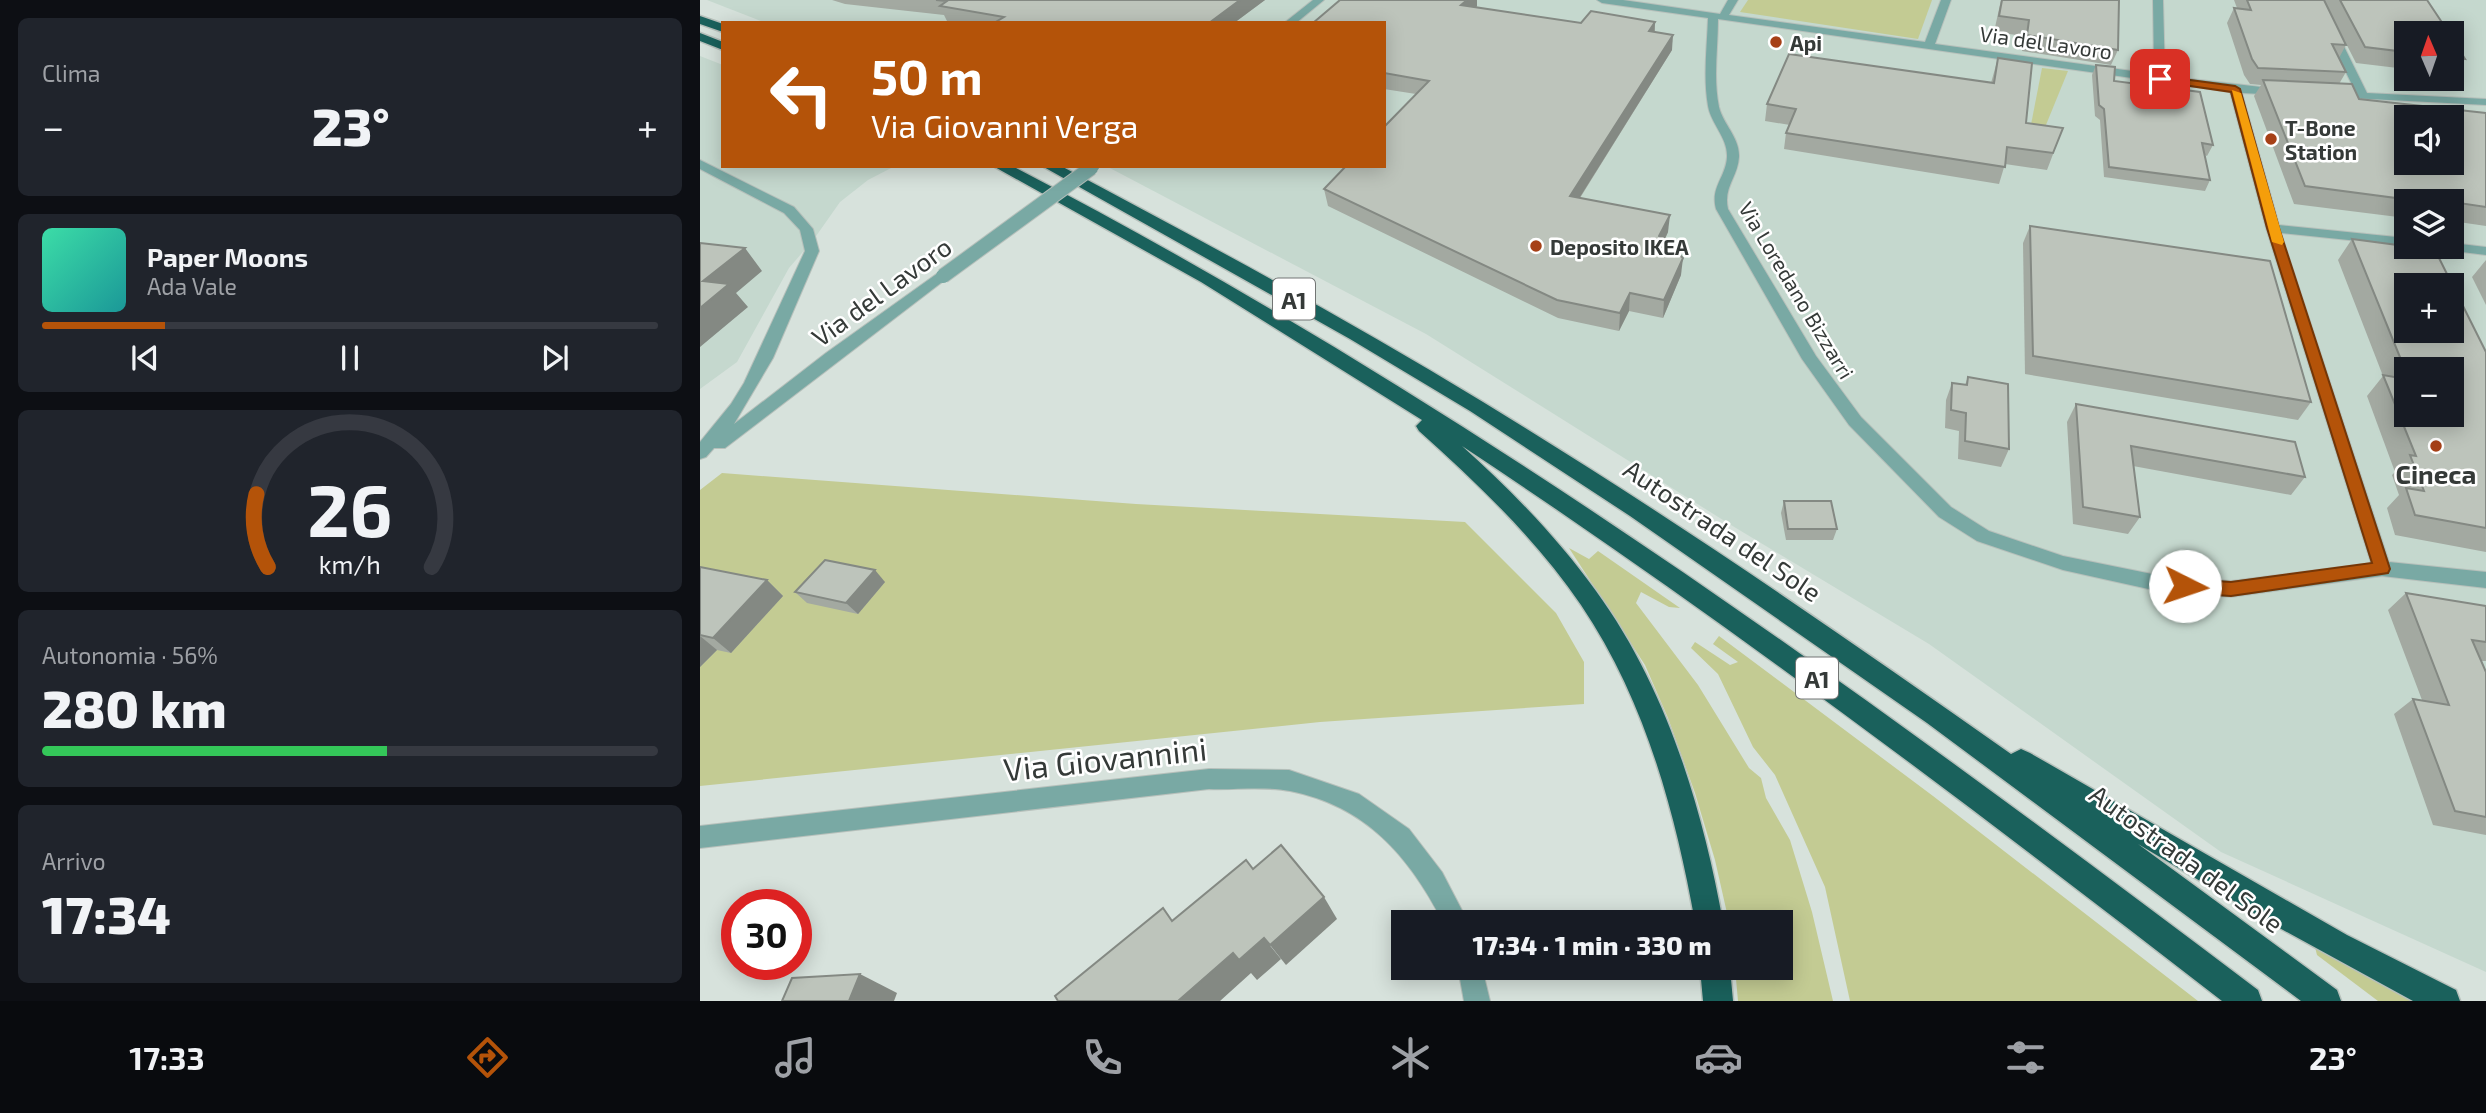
<!DOCTYPE html>
<html lang="it">
<meta charset="utf-8">
<style>
body{margin:0;font-family:"Exo 2",sans-serif;background:#20242c;color:#f1f3f6;height:100vh;display:flex;flex-direction:column;font-size:26px;white-space:nowrap}
*{box-sizing:border-box;margin:0}
p{font-size:23px;color:#9ea1a6}
.icon{flex:none;width:38px;height:38px;fill:none;stroke:currentColor;stroke-width:2;stroke-linecap:round;stroke-linejoin:round}
.map{position:relative;flex:1;overflow:hidden}
.details{display:flex;flex-direction:column;gap:18px;padding:18px;background:#0d0f14;width:700px}
.details>*{flex:none}
.hud{position:absolute;left:21px;top:21px;width:665px;height:147px;border-radius:0px;box-shadow:0 4px 18px #0003;background:#b45309;color:#fff;overflow:hidden}
.needle{width:46px;rotate:358deg}
.fabs{position:absolute;left:1694px;top:21px;display:grid;gap:14px}
.fabs a{display:grid;place-items:center;width:70px;height:70px;border-radius:0px;background:#171b24;box-shadow:0 4px 18px #0003;font-size:35px}
.speed{position:absolute;left:21px;top:889px;display:flex;gap:14px;font-size:35px;font-weight:700;text-align:center}
.speed>*{display:grid;place-content:center;width:91px;height:91px;border-radius:50%;background:#171b24;box-shadow:0 4px 18px #0003;line-height:1}
.speed .limit{border:10px solid #d22;background:#fff;color:#111}
.pin{position:absolute;display:grid;place-items:center;width:60px;height:60px;color:#fff;margin:-30px;border-radius:14px;box-shadow:0 4px 10px #0006}
.me{position:absolute;width:77px;margin:-38px;rotate:94deg;stroke-linejoin:round;filter:drop-shadow(0 0 5px #0008)}
.turn{display:flex;align-items:center;gap:24px;height:147px;padding:0 35px;font-size:32px}
.turn .icon{width:91px;height:91px;stroke-width:2.5}
.turn b{display:block;font-size:49px;line-height:60px}
.big{font-size:52px;font-weight:800;line-height:1.1}
.details .card{flex:1;display:flex;flex-direction:column;justify-content:center;gap:10px;min-width:0;padding:0 24px;border-radius:10px;background:#20242c}
.details .dial{align-items:center;gap:0}
.dial svg{height:182px;overflow:visible;fill:none;stroke:#363941;stroke-width:7;stroke-linecap:round;text-anchor:middle}
.dial text{fill:#f1f3f6;stroke:none}
.song{display:flex;align-items:center;gap:21px}
.cover{width:84px;height:84px;border-radius:10px;background:linear-gradient(135deg,hsl(160 70% 55%),hsl(180 70% 35%))}
.played{height:7px;border-radius:4px;background:linear-gradient(90deg,#b45309 20%,#363941 20%)}
.keys{display:flex;justify-content:space-around;direction:ltr}
.heat{display:flex;justify-content:space-between;align-items:center;font-size:38px;direction:ltr}
.charge{height:10px;border-radius:5px;background:linear-gradient(90deg,#34c759 56%,#363941 0)}
.trip{position:absolute;left:691px;top:910px;width:402px;height:70px;border-radius:0px;background:#171b24;box-shadow:0 4px 18px #0003;font-weight:800;line-height:70px;text-align:center}
.dock{display:flex;height:112px;justify-content:space-around;align-items:center;background:#090b0e;color:#9ea1a6}
.dock .icon{width:49px;height:49px}
.dock .active{color:#b45309}
.dock b{font-size:32px;color:#f1f3f6}
main{display:flex;flex:1;min-height:0}
.map>svg:first-child{display:block}
.built{fill:#c5d8ce;fill-rule:evenodd}
.green{fill:#c3cb93}
.lines{fill:none;stroke-linecap:round;stroke-linejoin:round}
.minor-casing{stroke:#b7c0bb;stroke-width:2}
.highway-casing{stroke:#b7c0bb;stroke-width:3}
.minor{fill:#79a9a4;fill-rule:evenodd}
.highway{fill:#1a615c;fill-rule:evenodd}
.minor-bridge-far1-casing{stroke:#b7c0bb;stroke-width:13;stroke-linecap:butt}
.minor-bridge-casing{stroke:#b7c0bb;stroke-width:16;stroke-linecap:butt}
.minor-bridge-far1{stroke:#79a9a4;stroke-width:11}
.minor-bridge{stroke:#79a9a4;stroke-width:14}
.wall{fill:#a3a9a1;fill-rule:evenodd}
.shaded-wall{fill:#848983}
.building{fill:#bdc4bb;stroke:#848983;stroke-width:2;fill-rule:evenodd}
.route{fill:#b45309;stroke:#753606;stroke-width:2}
.slow{fill:#f59e0b}
.poi-dot{fill:#a64017;stroke:#fff;stroke-width:2.5}
.labels{text-anchor:middle;dominant-baseline:central;stroke-width:5;stroke-linejoin:round;paint-order:stroke}
.far-poi-label{font-size:21px;font-weight:bold;fill:#353a38;stroke:#fff;text-anchor:start}
.far-street-label{font-size:21px;fill:#353a38;stroke:#fff}
.shield{fill:#fff;stroke:#727574;stroke-width:2}
.shield-label{font-size:24px;font-weight:bold;fill:#353a38}
.street-label{font-size:26px;fill:#353a38;stroke:#fff}
.poi-label{font-size:26px;font-weight:bold;fill:#353a38;stroke:#fff}
.near-street-label{font-size:32px;fill:#353a38;stroke:#fff}
</style>
<main>
<section class="details">
<div class="card"><p>Clima</p>
<div class="heat"><a>−</a><b class="big">23°</b><a>+</a></div>
</div>
<div class="card">
<div class="song"><i class="cover"></i><div><b>Paper Moons</b><p>Ada Vale</p></div></div>
<div class="played"></div>
<div class="keys"><svg class="icon" aria-label="previous" viewBox="0 0 24 24"><path d="M18 5L8 12l10 7zM5 5v14"/></svg><svg class="icon" aria-label="pause" viewBox="0 0 24 24"><path d="M8 5v14M16 5v14"/></svg><svg class="icon" aria-label="next" viewBox="0 0 24 24"><path d="M6 5l10 7-10 7zM19 5v14"/></svg></div>
</div>
<div class="card dial"><svg viewBox="0 0 100 80">
<path d="M14 69A42 42 0 1 1 86 69"/>
<path d="M14 69A42 42 0 0 1 9 37" stroke="#b45309"/>
<text x="50" y="56" font-size="32" font-weight="700">26</text>
<text x="50" y="72" font-size="11">km/h</text>
</svg></div>
<div class="card"><p>Autonomia · 56%</p><b class="big">280 km</b><div class="charge"></div></div>
<div class="card"><p>Arrivo</p><b class="big">17:34</b></div>
</section>
<div class="map">
<svg width="1786" height="1001" viewBox="0 0 1786 1001">
<rect width="100%" height="100%" fill="#d7e2dc"/>
<!-- built -->
<g class="built">
<path d="M 7,0 L 1786,0 L 1786,972 L 1521,852 L 1229,644 L 1031,525 L 726,334 L 406,166 L 684,166 L 684,23 L 66,23 ZM 1706,33 L 1752,33 L 1752,79 L 1706,79 ZM 1706,117 L 1752,117 L 1752,163 L 1706,163 ZM 1706,201 L 1752,201 L 1752,247 L 1706,247 ZM 1706,285 L 1752,285 L 1752,331 L 1706,331 ZM 1706,369 L 1752,369 L 1752,415 L 1706,415 Z"/>
<path d="M 0,56 L 23,65 L 23,166 L 195,166 L 168,180 L 140,202 L 114,239 L 89,268 L 37,362 L 0,389 Z"/>
</g>
<!-- green -->
<g class="green">
<path d="M 1048,0 L 1232,0 L 1218,39 L 1040,12 Z"/>
<path d="M 1342,68 L 1368,71 L 1339,142 L 1328,140 Z"/>
<path d="M 22,473 L 436,504 L 765,522 L 856,613 L 884,662 L 884,704 L 620,722 L 0,786 L 0,490 Z"/>
<path d="M 869,548 L 889,559 L 898,551 L 980,608 L 969,607 L 941,592 L 936,603 L 998,685 L 1049,768 L 1061,778 L 1066,798 L 1090,840 L 1112,912 L 1133,1001 L 1038,1001 L 1035,968 L 1082,968 L 1082,922 L 1029,922 L 1015,860 L 995,793 L 968,718 L 945,665 Z"/>
<path d="M 1019,636 L 1233,796 L 1498,1001 L 1150,1001 L 1125,887 L 1075,775 L 1053,747 L 1018,674 L 991,648 L 995,642 L 1030,665 L 1038,662 L 1013,644 Z"/>
<path d="M 1615,947 L 1716,1001 L 1678,1001 L 1617,955 Z"/>
</g>
<g class="lines">
<defs>
<g id="minor">
<path d="M 613,0 L 624,0 L 596,23 L 584,23 Z"/>
<path d="M 897,0 L 923,0 L 1020,14 L 1028,0 L 1038,0 L 1029,15 L 1225,42 L 1241,0 L 1251,0 L 1235,44 L 1454,74 L 1453,0 L 1463,0 L 1465,76 L 1579,89 L 1585,92 L 1579,95 L 1542,93 L 1579,225 L 1706,238 L 1706,246 L 1581,233 L 1689,562 L 1786,572 L 1786,588 L 1682,576 L 1531,597 L 1462,592 L 1363,570 L 1277,541 L 1239,517 L 1149,425 L 1102,359 L 1016,209 C 1010,187 1026,177 1027,157 C 1028,138 1011,124 1008,106 C 1003,77 1007,47 1008,18 L 902,3 ZM 1018,19 L 1530,92 L 1566,228 L 1671,563 L 1531,581 L 1462,576 L 1363,556 L 1289,531 L 1251,507 L 1161,417 L 1116,356 L 1028,209 C 1023,187 1038,177 1039,157 C 1040,138 1023,124 1019,107 C 1013,78 1018,48 1018,19 Z"/>
<path d="M 1611,0 L 1621,0 L 1667,93 L 1786,99 L 1786,105 L 1631,97 L 1629,95 L 1635,92 L 1656,93 Z"/>
<path d="M 0,160 L 94,207 L 113,229 L 119,251 L 73,358 L 34,424 L 126,353 L 238,273 L 243,272 L 250,276 L 25,448 L 14,448 L 6,457 L 0,459 L 0,442 L 31,404 L 44,383 L 105,251 L 100,230 L 84,213 L 0,169 Z"/>
<path d="M 1752,243 L 1786,247 L 1786,255 L 1746,250 L 1744,247 L 1752,247 Z"/>
<path d="M 509,769 L 589,770 L 659,794 L 709,829 L 742,872 L 768,922 L 743,922 C 709,856 666,806 590,791 C 565,786 535,790 509,789 L 0,848 L 0,826 Z"/>
<path d="M 758,968 L 782,968 L 790,1001 L 764,1001 Z"/>
</g>
<g id="highway">
<path d="M 0,16 L 23,24 L 23,32 L 0,24 Z"/>
<path d="M 0,33 L 23,42 L 23,50 L 0,41 Z"/>
<path d="M 293,166 L 312,166 C 755,395 1161,690 1558,990 L 1562,1001 L 1522,1001 C 1274,809 1024,619 762,446 C 811,490 857,537 896,591 C 966,687 1002,806 1023,922 L 995,922 C 975,811 945,700 881,605 C 836,539 778,484 719,431 L 716,426 L 722,420 L 501,282 Z"/>
<path d="M 342,166 L 361,166 C 503,241 645,318 783,402 C 964,512 1138,632 1311,754 L 1321,749 L 1330,753 L 1647,935 L 1756,990 L 1760,1001 L 1713,1001 L 1574,925 L 1438,844 L 1637,990 L 1641,1001 L 1601,1001 L 1227,723 L 930,516 L 770,411 L 650,339 Z"/>
<path d="M 1000,968 L 1030,968 L 1033,1001 L 1003,1001 Z"/>
</g>
</defs>
<!-- minor casing -->
<use href="#minor" class="minor-casing"/>
<!-- highway casing -->
<use href="#highway" class="highway-casing"/>
<!-- minor -->
<use href="#minor" class="minor"/>
<!-- highway -->
<use href="#highway" class="highway"/>
<defs>
<path id="minor-bridge-far1" d="M 388,170 L 394,166"/>
<path id="minor-bridge" d="M 243,276 L 391,168"/>
</defs>
<!-- minor-bridge-far1 casing -->
<use href="#minor-bridge-far1" class="minor-bridge-far1-casing"/>
<!-- minor-bridge casing -->
<use href="#minor-bridge" class="minor-bridge-casing"/>
<!-- minor-bridge-far1 -->
<use href="#minor-bridge-far1" class="minor-bridge-far1"/>
<!-- minor-bridge -->
<use href="#minor-bridge" class="minor-bridge"/>
</g>
<!-- wall -->
<g class="wall">
<path d="M 132,0 L 565,0 L 534,23 L 257,23 L 247,21 L 244,15 L 145,4 Z"/>
<path d="M 1301,0 L 1419,0 L 1418,50 L 1411,65 L 1322,51 L 1324,36 L 1294,32 Z"/>
<path d="M 1534,0 L 1624,0 L 1646,45 L 1639,58 L 1646,72 L 1639,84 L 1659,99 L 1786,113 L 1786,226 L 1752,221 L 1752,201 L 1706,201 L 1706,218 L 1594,204 L 1554,96 L 1561,85 L 1550,84 L 1544,75 L 1527,23 L 1534,8 L 1537,8 Z"/>
<path d="M 1624,0 L 1727,0 L 1706,33 L 1706,69 L 1656,63 Z"/>
<path d="M 777,6 L 776,8 L 881,23 L 955,22 L 955,32 L 972,50 L 880,198 L 968,232 L 964,241 L 981,275 L 963,318 L 929,311 L 919,331 L 858,318 L 628,206 L 624,189 L 716,94 L 684,89 L 684,23 Z"/>
<path d="M 1752,38 L 1765,59 L 1755,75 L 1752,75 Z"/>
<path d="M 1298,58 L 1326,123 L 1363,128 L 1347,170 L 1305,164 L 1299,184 L 1084,149 L 1086,133 L 1090,125 L 1065,121 L 1067,104 L 1291,83 Z"/>
<path d="M 1396,65 L 1414,81 L 1513,145 L 1507,156 L 1505,155 L 1510,180 L 1505,191 L 1404,177 L 1400,120 L 1395,116 L 1392,75 Z"/>
<path d="M 1330,226 L 1611,402 L 1598,420 L 1325,374 L 1323,243 Z"/>
<path d="M 1652,239 L 1786,352 L 1786,552 L 1695,535 L 1687,508 L 1699,495 L 1692,475 L 1695,472 L 1667,396 L 1683,376 L 1638,260 ZM 1706,369 L 1752,415 L 1706,415 Z"/>
<path d="M 1786,260 L 1786,305 L 1772,277 Z"/>
<path d="M 1268,377 L 1309,449 L 1301,467 L 1258,459 L 1259,431 L 1245,428 L 1246,400 L 1252,383 L 1265,385 Z"/>
<path d="M 1376,404 L 1605,477 L 1591,495 L 1433,466 L 1440,517 L 1428,534 L 1373,524 L 1367,422 Z"/>
<path d="M 1084,501 L 1137,529 L 1133,540 L 1086,540 L 1081,513 Z"/>
<path d="M 0,567 L 67,580 L 83,596 L 31,653 L 17,650 L 0,667 Z"/>
<path d="M 185,582 L 158,614 L 107,603 L 95,592 Z"/>
<path d="M 1706,593 L 1786,606 L 1786,661 L 1781,661 L 1786,672 L 1786,835 L 1733,825 L 1694,714 L 1713,699 L 1722,700 L 1688,610 Z"/>
</g>
<!-- shaded-wall -->
<g class="shaded-wall">
<path d="M 540,0 L 565,0 L 534,23 L 509,23 Z"/>
<path d="M 767,0 L 777,0 L 777,6 L 763,21 L 761,5 Z"/>
<path d="M 955,22 L 954,38 L 949,31 Z"/>
<path d="M 973,35 L 972,50 L 870,213 L 870,196 Z"/>
<path d="M 970,215 L 968,232 L 958,254 L 959,236 Z"/>
<path d="M 45,248 L 62,271 L 36,293 L 48,307 L 0,347 L 0,308 L 3,281 Z"/>
<path d="M 983,258 L 981,275 L 963,318 L 964,300 Z"/>
<path d="M 930,293 L 929,311 L 919,331 L 920,313 Z"/>
<path d="M 175,570 L 185,582 L 158,614 L 146,603 Z"/>
<path d="M 67,580 L 83,596 L 31,653 L 13,638 Z"/>
<path d="M 0,636 L 17,650 L 0,667 Z"/>
<path d="M 624,897 L 637,919 L 586,965 L 570,945 Z"/>
<path d="M 564,938 L 581,959 L 557,980 L 551,973 L 520,1001 L 478,1001 L 533,953 Z"/>
<path d="M 160,974 L 197,993 L 194,1001 L 149,1001 Z"/>
</g>
<!-- building -->
<g class="building">
<path d="M 236,0 L 540,0 L 509,23 L 294,23 L 304,17 L 240,6 L 247,1 Z"/>
<path d="M 640,0 L 767,0 L 761,5 L 881,23 L 891,11 L 955,22 L 949,31 L 973,35 L 870,196 L 970,215 L 959,236 L 983,258 L 964,300 L 930,293 L 920,313 L 857,300 L 624,189 L 646,166 L 684,166 L 684,127 L 729,81 L 684,73 L 684,23 L 613,23 Z"/>
<path d="M 1302,0 L 1419,0 L 1418,50 L 1327,35 L 1329,20 L 1299,16 Z"/>
<path d="M 1547,0 L 1624,0 L 1646,45 L 1632,44 L 1646,72 L 1558,68 L 1552,59 L 1534,8 L 1551,10 Z"/>
<path d="M 1640,0 L 1727,0 L 1749,33 L 1706,33 L 1706,52 L 1665,47 Z"/>
<path d="M 1752,38 L 1765,59 L 1752,57 Z"/>
<path d="M 1089,54 L 1294,83 L 1298,58 L 1332,63 L 1326,123 L 1363,128 L 1353,153 L 1307,147 L 1305,167 L 1086,133 L 1096,109 L 1067,104 Z"/>
<path d="M 1396,65 L 1415,67 L 1414,81 L 1500,92 L 1513,145 L 1502,143 L 1510,180 L 1409,167 L 1404,109 L 1399,105 Z"/>
<path d="M 1563,80 L 1652,84 L 1659,99 L 1786,113 L 1786,207 L 1752,202 L 1752,201 L 1718,197 L 1719,201 L 1605,186 ZM 1706,117 L 1752,117 L 1752,163 L 1706,163 Z"/>
<path d="M 1330,226 L 1570,261 L 1611,402 L 1333,356 Z"/>
<path d="M 1652,239 L 1735,250 L 1786,352 L 1786,528 L 1715,515 L 1706,488 L 1724,491 L 1710,455 L 1716,456 L 1683,375 L 1706,379 L 1706,415 L 1752,415 L 1752,369 L 1706,369 L 1706,372 ZM 1706,285 L 1752,285 L 1752,331 L 1706,331 Z"/>
<path d="M 0,243 L 45,248 L 3,281 L 29,284 L 0,308 Z"/>
<path d="M 1268,377 L 1308,384 L 1309,449 L 1265,441 L 1266,413 L 1251,410 L 1252,383 L 1267,385 Z"/>
<path d="M 1376,404 L 1595,442 L 1605,477 L 1431,446 L 1440,517 L 1383,507 Z"/>
<path d="M 1084,501 L 1131,501 L 1137,529 L 1088,529 Z"/>
<path d="M 125,560 L 175,570 L 146,603 L 95,592 Z"/>
<path d="M 0,567 L 67,580 L 13,638 L 0,635 Z"/>
<path d="M 1706,593 L 1786,606 L 1786,642 L 1772,640 L 1786,672 L 1786,817 L 1755,811 L 1713,699 L 1749,705 Z"/>
<path d="M 581,845 L 624,897 L 570,945 L 564,938 L 539,960 L 533,953 L 478,1001 L 358,1001 L 355,996 L 463,908 L 472,921 L 546,860 L 553,869 Z"/>
<path d="M 160,974 L 149,1001 L 82,1001 L 92,978 Z"/>
</g>
<!-- route -->
<path class="route" d="M 1460,76 L 1535,86 L 1540,89 L 1579,228 L 1690,569 L 1688,573 L 1531,596 L 1485,593 L 1479,591 L 1476,586 L 1479,581 L 1485,579 L 1531,582 L 1672,563 L 1567,228 L 1531,92 L 1456,81 L 1455,79 Z"/>
<!-- slow -->
<path class="slow" d="M 1532,90 L 1541,93 L 1584,242 L 1582,245 L 1572,242 Z"/>
<!-- markers -->
<g class="poi-dot">
<circle cx="1076" cy="42" r="7"/>
<circle cx="1571" cy="139" r="7"/>
<circle cx="836" cy="246" r="7"/>
<circle cx="1736" cy="446" r="7"/>
</g>
<g class="labels">
<!-- far-poi labels -->
<g class="far-poi-label">
<text x="1090" y="42">Api</text>
<text x="1585" y="127">T-Bone<tspan x="1585" dy="24">Station</tspan></text>
<text x="850" y="246">Deposito IKEA</text>
</g>
<!-- far-street labels -->
<g class="far-street-label">
<text transform="translate(1346 42) rotate(8)">Via del Lavoro</text>
<text transform="translate(1097 290) rotate(59)">Via Loredano Bizzarri</text>
</g>
<!-- shield labels -->
<g class="shield">
<rect x="573" y="278.5" width="42" height="41" rx="5"/>
<rect x="1096" y="657.5" width="42" height="41" rx="5"/>
</g>
<g class="shield-label">
<text x="594" y="299">A1</text>
<text x="1117" y="678">A1</text>
</g>
<!-- street labels -->
<g class="street-label">
<text transform="translate(181 291) rotate(-36)">Via del Lavoro</text>
<text transform="translate(1023 530) rotate(34)">Autostrada del Sole</text>
<text transform="translate(1487 858) rotate(36)">Autostrada del Sole</text>
</g>
<!-- poi labels -->
<g class="poi-label">
<text x="1736" y="473">Cineca</text>
</g>
<!-- near-street labels -->
<g class="near-street-label">
<text transform="translate(405 758) rotate(-6)">Via Giovannini</text>
</g>
</g>
</svg>
<div class="fabs">
<a><svg class="needle" viewBox="-14 -14 28 28"><path d="M0-13l5 13h-10z" fill="#e53935"/><path d="M0 13l5-13h-10z" fill="#9ea1a6"/></svg></a>
<a><svg class="icon" aria-label="sound" viewBox="0 0 24 24"><path d="M4 9h4l5-4v14l-5-4H4zM17 9q2 3 0 6"/></svg></a>
<a><svg class="icon" aria-label="layers" viewBox="0 0 24 24"><path d="M12 4l9 5-9 5-9-5zM3 14l9 5 9-5"/></svg></a>
<a>+</a>
<a>−</a>
</div>
<div class="speed"><div class="limit">30</div></div>
<div class="pin" style="left:1460px;top:79px;background:#d93025"><svg class="icon" aria-label="arrive" viewBox="0 0 24 24"><path d="M6 21V4h12l-3 4 3 4H6"/></svg></div>
<svg class="me" style="left:1485px;top:586px" viewBox="-20 -20 40 40"><circle r="19" fill="#fff"/><path d="M0-13L10 11 0 6-10 11z" fill="#b45309"/></svg>
<div class="trip">17:34 · 1 min · 330 m</div>
<div class="hud">
<div class="turn"><svg class="icon" aria-label="left" viewBox="0 0 24 24"><path d="M17 20v-9H6M10 6l-5 5 5 5"/></svg><div><b>50 m</b>Via Giovanni Verga</div></div>
</div>
</div>
</main>
<nav class="dock">
<b>17:33</b>
<svg class="icon active" aria-label="directions" viewBox="0 0 24 24"><path d="M12 3l9 9-9 9-9-9zM9 14v-3h6M13 9l2 2-2 2"/></svg>
<svg class="icon" aria-label="music" viewBox="0 0 24 24"><path d="M9 18V5l10-2v13"/><circle cx="6" cy="18" r="3"/><circle cx="16" cy="16" r="3"/></svg>
<svg class="icon" aria-label="phone" viewBox="0 0 24 24"><path d="M5 4h4l2 5-3 2q2 4 5 5l2-3 5 2v4C11 20 4 13 5 4z"/></svg>
<svg class="icon" aria-label="climate" viewBox="0 0 24 24"><path d="M12 3v18M4 7l16 10M4 17L20 7"/></svg>
<svg class="icon" aria-label="car" viewBox="0 0 24 24"><path d="M5 17H2v-5l4-1 3-4h7l3 4 3 1v5h-3M9 17h6M6 11h13"/><circle cx="7" cy="17" r="2"/><circle cx="17" cy="17" r="2"/></svg>
<svg class="icon" aria-label="filters" viewBox="0 0 24 24"><path d="M4 7h16M4 17h16"/><circle cx="9" cy="7" r="2"/><circle cx="15" cy="17" r="2"/></svg>
<b>23°</b>
</nav>
